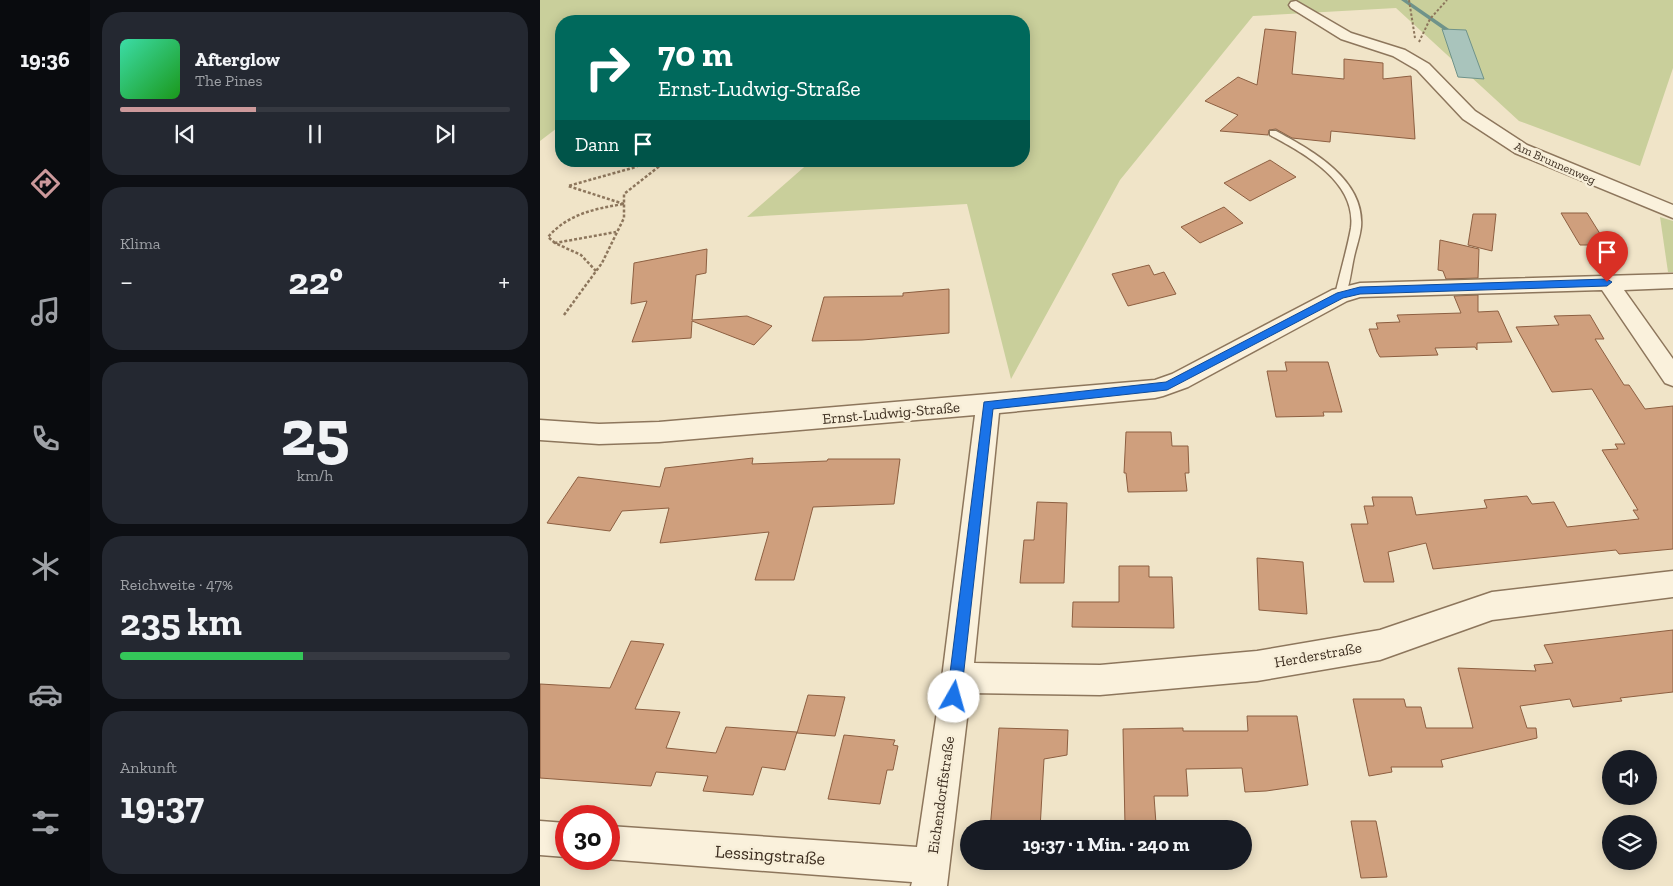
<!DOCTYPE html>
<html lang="de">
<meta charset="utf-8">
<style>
body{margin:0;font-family:"Zilla Slab",serif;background:#242831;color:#f1f3f6;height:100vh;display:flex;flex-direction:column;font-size:19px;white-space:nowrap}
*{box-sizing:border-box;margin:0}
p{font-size:16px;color:#9ea1a6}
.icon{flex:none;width:28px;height:28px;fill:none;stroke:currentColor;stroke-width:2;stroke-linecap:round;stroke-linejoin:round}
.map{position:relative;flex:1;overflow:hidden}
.sheet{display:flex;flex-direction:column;gap:12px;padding:12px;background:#0d0f14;width:450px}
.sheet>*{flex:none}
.banner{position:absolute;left:15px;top:15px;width:475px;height:152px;border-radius:20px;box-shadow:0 2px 12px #0003;background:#00695c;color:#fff;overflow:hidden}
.fabs{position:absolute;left:1062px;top:750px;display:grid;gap:10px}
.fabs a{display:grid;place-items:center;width:55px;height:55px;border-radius:50%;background:#171b24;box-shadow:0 2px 12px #0003;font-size:25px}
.speed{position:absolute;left:15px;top:805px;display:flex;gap:10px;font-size:25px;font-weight:700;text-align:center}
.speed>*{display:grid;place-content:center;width:65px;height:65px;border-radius:50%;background:#171b24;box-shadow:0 2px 12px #0003;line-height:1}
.speed .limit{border:8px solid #d22;background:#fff;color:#111}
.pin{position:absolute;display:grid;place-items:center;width:42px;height:42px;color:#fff;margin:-51px -21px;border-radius:50% 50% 50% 0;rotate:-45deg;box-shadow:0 0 5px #0007}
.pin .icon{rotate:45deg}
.me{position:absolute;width:55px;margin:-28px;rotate:7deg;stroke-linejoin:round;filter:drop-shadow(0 0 4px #0008)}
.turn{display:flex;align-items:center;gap:18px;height:105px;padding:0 20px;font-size:22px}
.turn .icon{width:65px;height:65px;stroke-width:2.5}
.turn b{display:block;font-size:35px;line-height:42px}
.then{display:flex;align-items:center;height:48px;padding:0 20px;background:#0003;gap:10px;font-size:19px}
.big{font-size:38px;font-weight:800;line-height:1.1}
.sheet .tile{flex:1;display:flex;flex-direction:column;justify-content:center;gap:8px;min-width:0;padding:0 18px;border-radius:20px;background:#242831}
.sheet .dial{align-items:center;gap:0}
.dial b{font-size:65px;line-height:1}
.song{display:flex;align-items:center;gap:15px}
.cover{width:60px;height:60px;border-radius:8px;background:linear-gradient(135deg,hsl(160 70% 55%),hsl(120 70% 35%))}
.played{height:5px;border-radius:2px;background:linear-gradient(90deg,#cc999b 35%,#363941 35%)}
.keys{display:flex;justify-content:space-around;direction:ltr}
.heat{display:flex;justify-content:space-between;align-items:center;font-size:28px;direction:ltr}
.charge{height:8px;border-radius:4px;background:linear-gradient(90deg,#34c759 47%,#363941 0)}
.trip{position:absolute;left:420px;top:820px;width:292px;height:50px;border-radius:25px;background:#171b24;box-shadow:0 2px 12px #0003;font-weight:800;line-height:50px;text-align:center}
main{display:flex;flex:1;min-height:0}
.menu{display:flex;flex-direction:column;width:90px;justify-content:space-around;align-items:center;background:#090b0e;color:#9ea1a6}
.menu .icon{width:35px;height:35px}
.menu .active{color:#cc999b}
.menu b{font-size:22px;color:#f1f3f6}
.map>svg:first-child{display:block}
.green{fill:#c9cf9b}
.water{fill:#a9c4bc;stroke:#6f938a}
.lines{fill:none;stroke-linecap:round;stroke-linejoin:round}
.stream{fill:#6f938a;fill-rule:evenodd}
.building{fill:#cf9f7d;stroke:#8d5f41}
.service-casing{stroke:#8d765c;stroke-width:3}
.minor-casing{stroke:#8d765c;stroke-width:3}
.path-far1{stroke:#8d765c;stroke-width:2;stroke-dasharray:2.5 2;stroke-linecap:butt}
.path{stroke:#8d765c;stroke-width:2.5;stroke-dasharray:3 2;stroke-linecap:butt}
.service{fill:#faf1dc;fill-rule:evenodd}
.minor{fill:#faf1dc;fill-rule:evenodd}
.route{fill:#1a73e8;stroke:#114b97}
.labels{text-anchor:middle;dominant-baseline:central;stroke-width:5;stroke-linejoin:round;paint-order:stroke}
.far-street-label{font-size:12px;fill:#3d2e20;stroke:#f7eed8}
.street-label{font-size:15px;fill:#3d2e20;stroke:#f7eed8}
.near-street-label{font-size:18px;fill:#3d2e20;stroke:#f7eed8}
</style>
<main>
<nav class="menu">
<b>19:36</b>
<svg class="icon active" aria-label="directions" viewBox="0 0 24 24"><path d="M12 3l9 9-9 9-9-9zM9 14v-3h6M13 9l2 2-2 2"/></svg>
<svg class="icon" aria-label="music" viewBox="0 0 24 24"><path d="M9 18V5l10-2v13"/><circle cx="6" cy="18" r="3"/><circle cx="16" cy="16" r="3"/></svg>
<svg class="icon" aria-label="phone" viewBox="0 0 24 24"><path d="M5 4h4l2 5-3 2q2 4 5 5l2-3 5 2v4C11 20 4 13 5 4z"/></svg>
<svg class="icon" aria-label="climate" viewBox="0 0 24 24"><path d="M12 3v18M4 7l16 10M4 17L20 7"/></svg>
<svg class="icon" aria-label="car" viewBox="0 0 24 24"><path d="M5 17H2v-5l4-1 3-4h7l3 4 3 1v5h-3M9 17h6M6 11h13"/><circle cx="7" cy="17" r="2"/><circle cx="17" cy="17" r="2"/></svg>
<svg class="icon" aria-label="filters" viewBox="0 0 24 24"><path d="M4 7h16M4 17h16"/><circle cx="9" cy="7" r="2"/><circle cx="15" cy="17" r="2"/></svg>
</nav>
<section class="sheet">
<div class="tile">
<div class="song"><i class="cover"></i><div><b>Afterglow</b><p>The Pines</p></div></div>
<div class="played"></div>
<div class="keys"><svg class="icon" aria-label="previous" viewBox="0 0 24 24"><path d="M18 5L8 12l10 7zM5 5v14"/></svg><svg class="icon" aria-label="pause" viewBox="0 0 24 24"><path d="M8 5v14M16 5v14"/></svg><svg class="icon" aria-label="next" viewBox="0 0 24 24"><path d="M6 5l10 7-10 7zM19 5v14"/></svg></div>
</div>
<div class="tile"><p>Klima</p>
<div class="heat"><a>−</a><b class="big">22°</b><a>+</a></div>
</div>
<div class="tile dial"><b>25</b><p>km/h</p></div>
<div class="tile"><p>Reichweite · 47%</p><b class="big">235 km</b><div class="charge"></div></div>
<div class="tile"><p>Ankunft</p><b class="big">19:37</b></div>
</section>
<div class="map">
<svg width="1133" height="886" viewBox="0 0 1133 886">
<rect width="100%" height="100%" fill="#f0e4c8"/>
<!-- green -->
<g class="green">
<path d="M 0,0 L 1133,0 L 1133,68 L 1100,166 L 979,121 L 856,8 L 713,16 L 580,180 L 471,379 L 427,204 L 207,217 L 271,161 L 484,161 L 484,21 L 21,21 L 21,125 L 0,141 Z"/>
<path d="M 1120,217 L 1133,221 L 1133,272 L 1128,272 Z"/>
</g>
<!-- water -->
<path class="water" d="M 902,29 L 926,30 L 944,79 L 918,77 Z"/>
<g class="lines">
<!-- stream -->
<path class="stream" d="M 861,0 L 867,0 L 909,29 L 904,30 Z"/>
</g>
<!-- building -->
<g class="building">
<path d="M 725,29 L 756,32 L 752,74 L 804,79 L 804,59 L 843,63 L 843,79 L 871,76 L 875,139 L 791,131 L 790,142 L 752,138 L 736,129 L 729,130 L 728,135 L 680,131 L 698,115 L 665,101 L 698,77 L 717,85 Z"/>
<path d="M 730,160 L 756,177 L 710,201 L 684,183 Z"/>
<path d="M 684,207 L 703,223 L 660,243 L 641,227 Z"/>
<path d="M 1021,213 L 1047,213 L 1067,245 L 1040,245 Z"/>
<path d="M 933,214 L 956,214 L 952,251 L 928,245 Z"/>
<path d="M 900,240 L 939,249 L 938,278 L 906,279 L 903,271 L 898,270 Z"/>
<path d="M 167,249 L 166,273 L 156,275 L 152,320 L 207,316 L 232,326 L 214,345 L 152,321 L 151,338 L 92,342 L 107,301 L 91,304 L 94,263 Z"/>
<path d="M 609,265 L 614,275 L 624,272 L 636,294 L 588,306 L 572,274 Z"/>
<path d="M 409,289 L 409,333 L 322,340 L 272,341 L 284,297 L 363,296 L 363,293 Z"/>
<path d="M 938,295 L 938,312 L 958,311 L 972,342 L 937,343 L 937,350 L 935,347 L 895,348 L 898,355 L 840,357 L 837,352 L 829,329 L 838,329 L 836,323 L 860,322 L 857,315 L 921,313 L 914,296 Z"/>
<path d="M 1050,315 L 1064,339 L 1055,339 L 1084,385 L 1089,385 L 1105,409 L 1133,406 L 1133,549 L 1079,554 L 1076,550 L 893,569 L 886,543 L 848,552 L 854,582 L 824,582 L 811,524 L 828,524 L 824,506 L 834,506 L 832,497 L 872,497 L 876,515 L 947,508 L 944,500 L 987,496 L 992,504 L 1014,502 L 1027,527 L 1099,519 L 1093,510 L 1098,510 L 1062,450 L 1078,449 L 1075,444 L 1085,444 L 1052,389 L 1012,392 L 976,327 L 1019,325 L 1014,316 Z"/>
<path d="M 745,362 L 788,362 L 802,412 L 783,412 L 784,416 L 736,417 L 727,371 L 747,371 Z"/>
<path d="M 586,432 L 631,432 L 632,446 L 648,446 L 649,473 L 645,473 L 647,491 L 588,492 L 586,473 L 584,473 Z"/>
<path d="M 213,458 L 212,464 L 287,461 L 288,459 L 360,459 L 354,504 L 273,507 L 254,580 L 215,580 L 229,532 L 120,543 L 129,508 L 82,511 L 70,531 L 7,523 L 38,477 L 120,487 L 125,468 Z"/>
<path d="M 497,502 L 527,503 L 524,583 L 480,583 L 484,540 L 494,540 Z"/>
<path d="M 717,558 L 763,562 L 767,614 L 719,610 Z"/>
<path d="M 579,566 L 609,566 L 609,577 L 632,577 L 634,628 L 532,627 L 533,602 L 579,602 Z"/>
<path d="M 1133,630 L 1133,692 L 1080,698 L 1082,701 L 1033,707 L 1030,699 L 980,706 L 987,728 L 996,728 L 997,738 L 901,760 L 903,767 L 851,767 L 852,772 L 829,776 L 813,699 L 864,699 L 866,707 L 881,707 L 886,728 L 933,728 L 918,668 L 996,671 L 994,665 L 1013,663 L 1004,645 Z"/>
<path d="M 91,641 L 124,644 L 95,709 L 140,712 L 126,748 L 176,753 L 186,727 L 257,732 L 245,770 L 222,767 L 213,795 L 163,791 L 168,776 L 116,772 L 111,786 L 0,778 L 0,684 L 70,688 Z"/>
<path d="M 268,695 L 305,697 L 295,736 L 257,733 Z"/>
<path d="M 707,716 L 757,716 L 768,785 L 726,791 L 705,792 L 702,768 L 646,769 L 648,796 L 614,796 L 616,824 L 585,825 L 583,729 L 643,728 L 643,731 L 708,731 Z"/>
<path d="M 459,728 L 528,730 L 527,755 L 504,759 L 500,829 L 450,829 Z"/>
<path d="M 304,735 L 355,740 L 353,745 L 358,746 L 353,770 L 347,770 L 340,804 L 288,799 Z"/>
<path d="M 811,821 L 836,821 L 847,877 L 821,878 Z"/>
</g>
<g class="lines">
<defs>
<path id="service" d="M 730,131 L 736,131 C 771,150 825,179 821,227 C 820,237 816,247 814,257 C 811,270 810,286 804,298 L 800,299 L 795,295 C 800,273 807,250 811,228 C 817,181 763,153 730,135 Z"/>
<g id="minor">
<path d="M 756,1 L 811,33 L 865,50 L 889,64 L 935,111 L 987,145 L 1133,205 L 1133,218 L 975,153 L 923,119 L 877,70 L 853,56 L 801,39 L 751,8 L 749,5 L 751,2 Z"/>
<path d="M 1133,274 L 1133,288 L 1084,290 L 1133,359 L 1133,386 L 1125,383 L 1062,290 L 820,297 L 807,301 L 648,387 L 623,396 L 615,398 L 459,413 L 434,663 L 560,665 L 717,651 L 840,630 L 952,592 L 1133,571 L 1133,597 L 952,620 L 840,660 L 717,681 L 560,695 L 430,693 L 407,886 L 371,886 L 372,882 L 65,859 L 69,859 L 69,826 L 377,847 L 402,678 L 435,415 L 119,442 L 59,444 L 0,440 L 0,420 L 59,424 L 119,422 L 615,380 L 632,374 L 792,290 L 820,283 Z"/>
<path d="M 0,821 L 26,823 L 26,857 L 0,855 Z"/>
</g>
</defs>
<!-- service casing -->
<use href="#service" class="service-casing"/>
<!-- minor casing -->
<use href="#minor" class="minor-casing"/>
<!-- path-far1 -->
<g class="path-far1">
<path d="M 869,0 L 875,38"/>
<path d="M 879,42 L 890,19 L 907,0"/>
</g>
<!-- path -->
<g class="path">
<path d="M 84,204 L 28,186 L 96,167 L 100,163 L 93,161"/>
<path d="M 15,243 L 8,237 C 28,214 54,209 83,204"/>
<path d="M 56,271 L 41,255 L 15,243 L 76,232"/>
<path d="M 24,315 L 62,263 L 84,218 L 84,194 L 126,161"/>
</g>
<!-- service -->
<use href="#service" class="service"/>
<!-- minor -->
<use href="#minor" class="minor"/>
</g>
<!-- route -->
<path class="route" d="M 1067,279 L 1072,282 L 1067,286 L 820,294 L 803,298 L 627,390 L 453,409 L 421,697 L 419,702 L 414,704 L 409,702 L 407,697 L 444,402 L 626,382 L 797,293 L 820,287 Z"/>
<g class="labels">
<!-- far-street labels -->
<g class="far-street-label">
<text transform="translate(1015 163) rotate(24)">Am Brunnenweg</text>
</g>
<!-- street labels -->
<g class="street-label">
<text transform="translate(351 413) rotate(-5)">Ernst-Ludwig-Straße</text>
<text transform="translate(778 655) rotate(-10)">Herderstraße</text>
<text transform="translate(401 795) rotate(-82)">Eichendorffstraße</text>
</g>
<!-- near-street labels -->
<g class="near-street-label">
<text transform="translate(230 855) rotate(4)">Lessingstraße</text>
</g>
</g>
</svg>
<div class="fabs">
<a><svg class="icon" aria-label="sound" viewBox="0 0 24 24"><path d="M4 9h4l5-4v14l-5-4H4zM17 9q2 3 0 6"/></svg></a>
<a><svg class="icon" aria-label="layers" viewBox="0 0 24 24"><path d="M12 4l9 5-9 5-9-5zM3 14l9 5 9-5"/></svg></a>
</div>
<div class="speed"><div class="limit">30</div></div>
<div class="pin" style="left:1067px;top:282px;background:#d93025"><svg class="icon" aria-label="arrive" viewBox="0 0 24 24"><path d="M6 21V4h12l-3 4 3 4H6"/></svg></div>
<svg class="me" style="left:414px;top:697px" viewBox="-20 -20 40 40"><circle r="19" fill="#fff"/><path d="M0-13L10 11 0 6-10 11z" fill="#1a73e8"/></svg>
<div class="trip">19:37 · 1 Min. · 240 m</div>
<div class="banner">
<div class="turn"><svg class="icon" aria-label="right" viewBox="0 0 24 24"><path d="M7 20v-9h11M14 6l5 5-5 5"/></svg><div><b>70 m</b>Ernst-Ludwig-Straße</div></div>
<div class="then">Dann<svg class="icon" aria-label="arrive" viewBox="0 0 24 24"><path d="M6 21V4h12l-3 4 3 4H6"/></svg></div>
</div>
</div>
</main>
